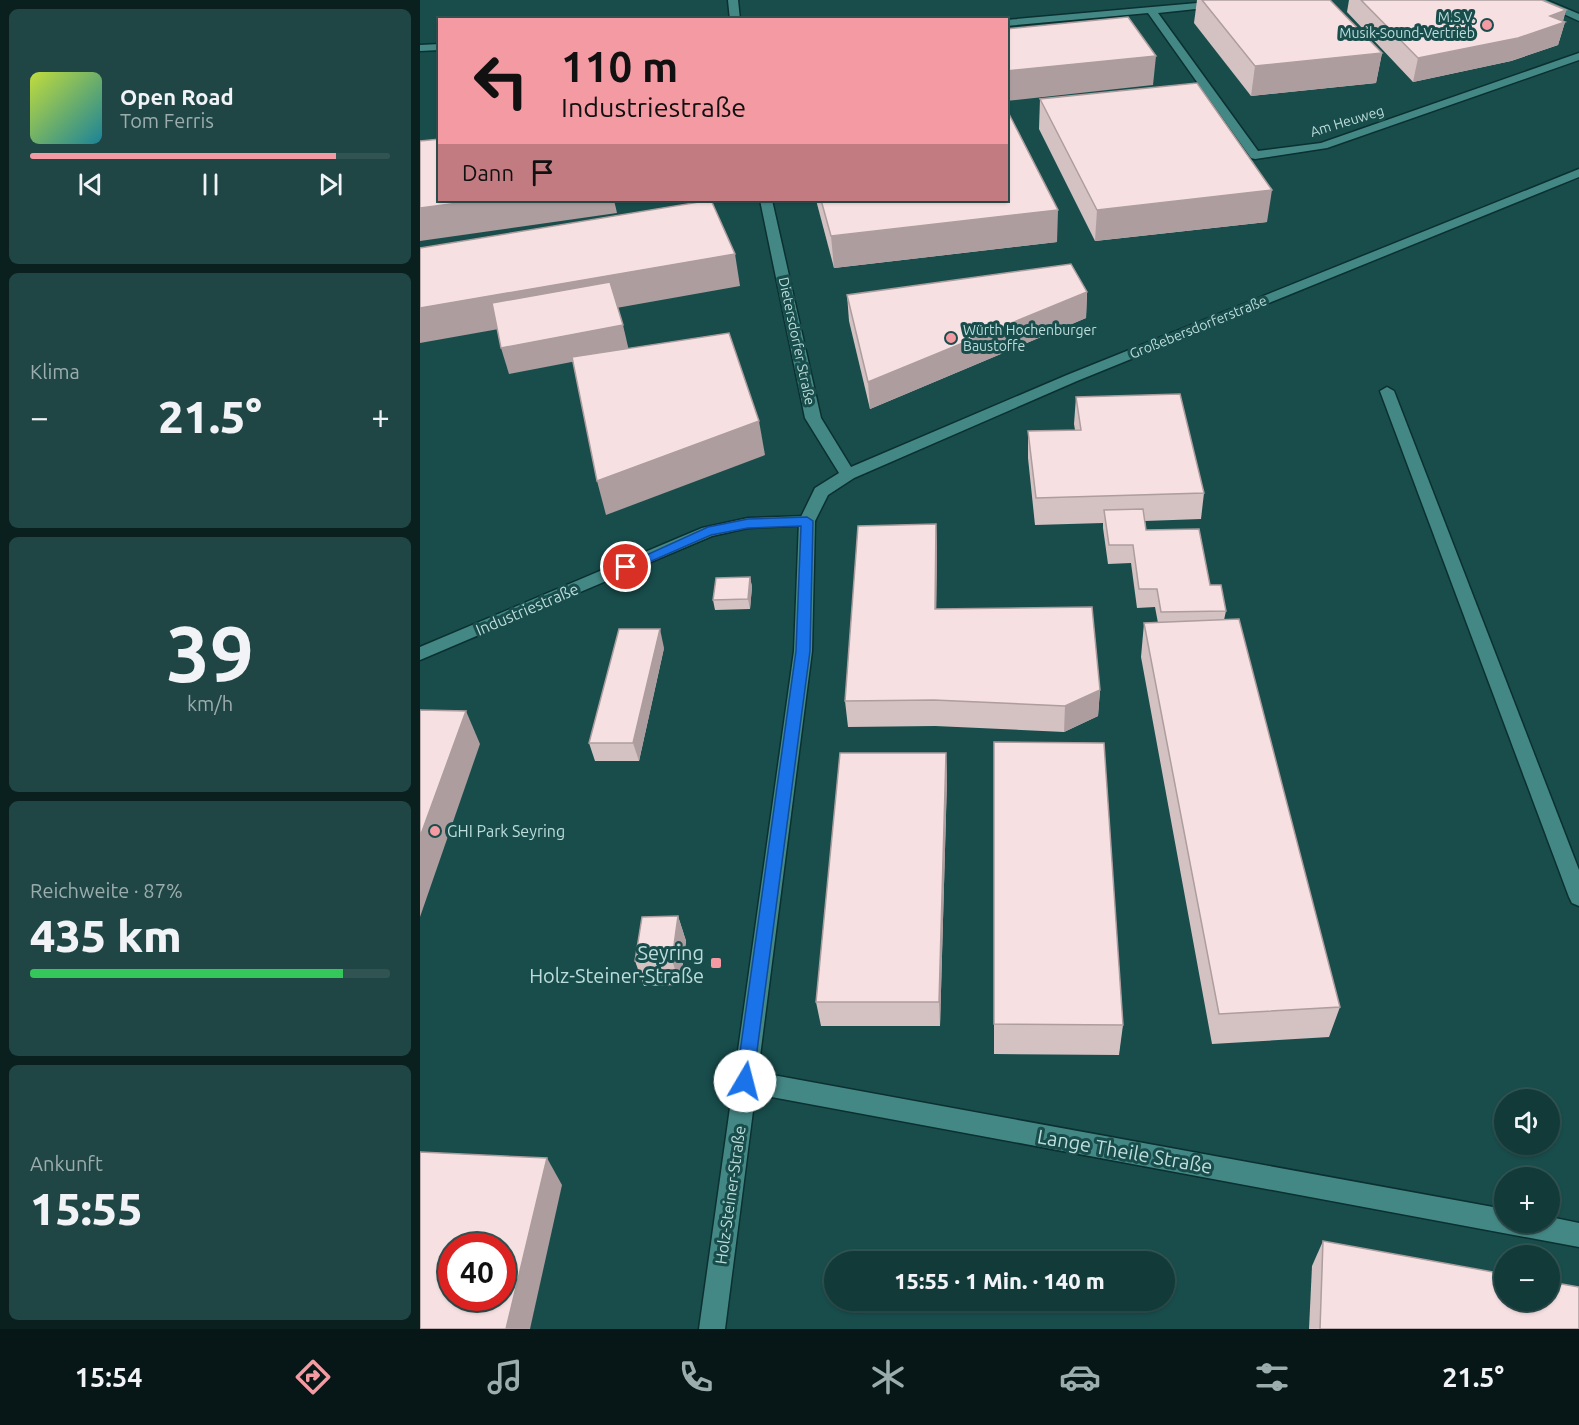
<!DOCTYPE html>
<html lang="de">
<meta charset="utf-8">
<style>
body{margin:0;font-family:Ubuntu,sans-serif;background:#1f4544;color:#f1f3f6;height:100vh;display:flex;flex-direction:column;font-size:22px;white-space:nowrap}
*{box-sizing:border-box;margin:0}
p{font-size:20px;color:#9cadae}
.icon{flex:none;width:33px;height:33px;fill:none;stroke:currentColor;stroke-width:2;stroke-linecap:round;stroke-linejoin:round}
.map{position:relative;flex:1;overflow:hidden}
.details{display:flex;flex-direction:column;gap:9px;padding:9px;background:#0a201f;width:420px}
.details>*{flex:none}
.top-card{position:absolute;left:18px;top:18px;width:570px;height:183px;border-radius:0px;box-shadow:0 2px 4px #0004,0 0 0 2px #315453;background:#f49aa3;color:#111;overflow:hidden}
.tools{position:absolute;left:1074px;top:1089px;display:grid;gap:12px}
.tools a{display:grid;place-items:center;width:66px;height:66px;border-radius:50%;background:#123a39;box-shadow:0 2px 4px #0004,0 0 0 2px #315453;font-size:30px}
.speed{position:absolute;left:18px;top:1233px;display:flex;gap:12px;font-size:30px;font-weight:700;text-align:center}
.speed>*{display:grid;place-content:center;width:78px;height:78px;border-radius:50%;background:#123a39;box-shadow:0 2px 4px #0004,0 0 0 2px #315453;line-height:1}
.speed .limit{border:9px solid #d22;background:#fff;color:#111}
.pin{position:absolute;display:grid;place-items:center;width:51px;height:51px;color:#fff;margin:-26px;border:3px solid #fff;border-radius:50%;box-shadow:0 2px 6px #0007}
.me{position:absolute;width:66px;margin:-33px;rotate:8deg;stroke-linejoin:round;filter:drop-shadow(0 0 4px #0008)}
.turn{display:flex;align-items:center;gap:21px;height:126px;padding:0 24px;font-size:27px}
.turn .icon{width:78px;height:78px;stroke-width:2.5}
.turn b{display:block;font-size:42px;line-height:51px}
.then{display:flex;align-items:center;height:57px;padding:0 24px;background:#0003;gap:12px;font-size:22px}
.big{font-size:45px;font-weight:800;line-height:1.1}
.details .widget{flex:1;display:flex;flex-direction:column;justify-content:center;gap:9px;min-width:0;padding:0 21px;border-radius:9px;background:#1f4544}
.details .dial{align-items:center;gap:0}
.dial b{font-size:78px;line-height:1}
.song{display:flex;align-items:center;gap:18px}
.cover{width:72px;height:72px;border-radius:9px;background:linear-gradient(135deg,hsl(70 70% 55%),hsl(190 70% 35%))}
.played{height:6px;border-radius:3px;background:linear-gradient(90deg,#f49aa3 85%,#315453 85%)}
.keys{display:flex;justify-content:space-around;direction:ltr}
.heat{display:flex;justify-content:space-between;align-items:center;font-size:33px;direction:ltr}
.charge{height:9px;border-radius:4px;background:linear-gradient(90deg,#34c759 87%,#315453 0)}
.trip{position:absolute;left:404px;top:1251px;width:351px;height:60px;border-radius:30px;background:#123a39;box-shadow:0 2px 4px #0004,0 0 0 2px #315453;font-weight:800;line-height:60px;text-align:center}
.dock{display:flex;height:96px;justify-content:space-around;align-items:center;background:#071717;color:#9cadae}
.dock .icon{width:42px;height:42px}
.dock .on{color:#f49aa3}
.dock b{font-size:27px;color:#f1f3f6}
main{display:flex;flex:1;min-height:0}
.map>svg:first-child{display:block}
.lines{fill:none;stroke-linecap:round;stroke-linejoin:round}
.lane-casing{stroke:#0b3030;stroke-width:3}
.street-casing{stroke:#0b3030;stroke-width:3}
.secondary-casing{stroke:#0b3030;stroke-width:3}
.lane{fill:#448886;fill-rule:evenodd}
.street{fill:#448886;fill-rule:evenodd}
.secondary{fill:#448886;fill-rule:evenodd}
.wall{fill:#d4c1c2}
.shaded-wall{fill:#ad9d9e}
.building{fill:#f7e0e1;stroke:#ad9d9e;stroke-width:1.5;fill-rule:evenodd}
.route{fill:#1a73e8;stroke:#114b97;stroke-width:1.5}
.poi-dot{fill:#f49aa3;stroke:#184d4c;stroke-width:2}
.labels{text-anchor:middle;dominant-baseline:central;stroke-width:6;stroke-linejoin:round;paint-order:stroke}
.far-poi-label{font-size:14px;fill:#bddddc;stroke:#184d4c;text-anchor:end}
.far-street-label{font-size:14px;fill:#bddddc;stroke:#184d4c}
.street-label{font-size:16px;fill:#bddddc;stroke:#184d4c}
.poi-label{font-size:16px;fill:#bddddc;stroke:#184d4c;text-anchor:start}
.near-poi-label{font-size:20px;fill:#bddddc;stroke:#184d4c;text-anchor:end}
.near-street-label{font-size:20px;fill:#bddddc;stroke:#184d4c}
</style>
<main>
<section class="details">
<div class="widget">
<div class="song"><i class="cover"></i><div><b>Open Road</b><p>Tom Ferris</p></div></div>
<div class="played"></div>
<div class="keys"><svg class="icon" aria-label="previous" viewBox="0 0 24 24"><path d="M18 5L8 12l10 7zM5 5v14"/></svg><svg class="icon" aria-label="pause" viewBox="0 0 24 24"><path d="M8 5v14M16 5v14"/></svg><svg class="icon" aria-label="next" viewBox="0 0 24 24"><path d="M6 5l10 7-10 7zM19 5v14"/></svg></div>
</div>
<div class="widget"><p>Klima</p>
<div class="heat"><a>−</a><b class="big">21.5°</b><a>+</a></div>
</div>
<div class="widget dial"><b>39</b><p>km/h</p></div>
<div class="widget"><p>Reichweite · 87%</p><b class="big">435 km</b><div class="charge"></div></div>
<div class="widget"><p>Ankunft</p><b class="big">15:55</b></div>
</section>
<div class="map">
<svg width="1159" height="1329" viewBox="0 0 1159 1329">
<rect width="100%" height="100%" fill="#184d4c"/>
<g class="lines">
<defs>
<path id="lane" d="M 967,387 L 974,391 L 1159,870 L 1159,906 L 1152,903 L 1149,897 L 960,391 Z"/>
<g id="street">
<path d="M 1113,0 L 1126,0 L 1159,14 L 1159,21 Z"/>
<path d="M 800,1 L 804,2 L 804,6 L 738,13 L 838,151 L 901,143 L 1159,53 L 1159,60 L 907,148 L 835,159 L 831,158 L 728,13 L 586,26 L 586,20 Z"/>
<path d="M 20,44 L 20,50 L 0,51 L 0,45 Z"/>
<path d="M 387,516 L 395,521 L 393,525 L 328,528 L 292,536 L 0,660 L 0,647 L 282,528 L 328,518 Z"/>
<path d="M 325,1070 L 1084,1209 L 1084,1222 L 1130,1222 L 1130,1217 L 1159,1223 L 1159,1247 L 325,1092 L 317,1089 L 313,1081 L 317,1073 Z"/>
</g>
<g id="secondary">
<path d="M 308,0 L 318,0 L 320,20 L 310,20 Z"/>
<path d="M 1159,169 L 1159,177 L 657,381 L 434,478 L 408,495 L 395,521 L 392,651 L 305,1329 L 279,1329 L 374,651 L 379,521 L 395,488 L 419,473 L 385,418 L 340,200 L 352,200 L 401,418 L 431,467 L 647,375 Z"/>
</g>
</defs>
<!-- lane casing -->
<use href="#lane" class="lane-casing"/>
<!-- street casing -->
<use href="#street" class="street-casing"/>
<!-- secondary casing -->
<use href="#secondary" class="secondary-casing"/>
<!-- lane -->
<use href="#lane" class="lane"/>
<!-- street -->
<use href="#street" class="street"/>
<!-- secondary -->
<use href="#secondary" class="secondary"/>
</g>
<!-- wall -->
<g class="wall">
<path d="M 777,0 L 910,0 L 962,53 L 956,83 L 831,96 L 774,23 Z"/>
<path d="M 929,0 L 1122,0 L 1146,10 L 1143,21 L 1145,22 L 1138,45 L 1091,61 L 993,82 L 927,12 Z"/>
<path d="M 620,99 L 847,222 L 675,241 L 619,129 Z"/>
<path d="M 396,200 L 586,200 L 637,242 L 414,268 Z"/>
<path d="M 667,292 L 666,318 L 450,409 L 429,321 L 427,295 Z"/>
<path d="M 656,397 L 784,493 L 781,519 L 725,521 L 726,530 L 790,585 L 806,611 L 804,620 L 920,1007 L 909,1037 L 792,1044 L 721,657 L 724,623 L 738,623 L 735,607 L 717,608 L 711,563 L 688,564 L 683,528 L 683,523 L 615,525 L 608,458 L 608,431 L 655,430 L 654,424 Z"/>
<path d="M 516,524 L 517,551 L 516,609 L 680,690 L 678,716 L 644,732 L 515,726 L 428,727 L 425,701 Z"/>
<path d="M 330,577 L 332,587 L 330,609 L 295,610 L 293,600 Z"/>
<path d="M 244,648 L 219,761 L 175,761 L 169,743 Z"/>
<path d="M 574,742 L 703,1025 L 699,1055 L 574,1054 Z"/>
<path d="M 526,753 L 527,779 L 520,1026 L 401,1026 L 396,1002 Z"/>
<path d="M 258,916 L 266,941 L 260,985 L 224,986 L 215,961 Z"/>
<path d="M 903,1241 L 1159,1329 L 889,1329 L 892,1266 Z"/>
</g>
<!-- shaded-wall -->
<g class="shaded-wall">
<path d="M 1146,10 L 1142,23 L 1145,22 L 1138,45 L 1091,61 L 993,82 L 998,58 Z"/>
<path d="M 962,53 L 956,83 L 831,96 L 835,66 Z"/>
<path d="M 736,56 L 733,85 L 586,101 L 586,71 Z"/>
<path d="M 852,190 L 847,222 L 675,241 L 677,210 Z"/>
<path d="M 61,200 L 194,200 L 197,213 L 0,241 L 0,208 Z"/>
<path d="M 638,210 L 637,242 L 414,268 L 411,236 Z"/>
<path d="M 315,254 L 320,286 L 0,343 L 0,308 Z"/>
<path d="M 667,292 L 666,318 L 450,409 L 448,382 Z"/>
<path d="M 203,325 L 209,351 L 89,374 L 81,348 Z"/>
<path d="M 339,421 L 345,455 L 186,515 L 177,481 Z"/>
<path d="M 516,524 L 517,551 L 516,636 L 515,609 Z"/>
<path d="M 330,577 L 332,587 L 330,609 L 328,599 Z"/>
<path d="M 240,629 L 244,648 L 219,761 L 213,743 Z"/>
<path d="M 680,690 L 678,716 L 644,732 L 645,706 Z"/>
<path d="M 46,711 L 60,744 L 0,917 L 0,837 Z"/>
<path d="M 526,753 L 527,779 L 520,1026 L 519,1002 Z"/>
<path d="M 258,916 L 266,941 L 260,985 L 252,960 Z"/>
<path d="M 127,1158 L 142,1185 L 110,1329 L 86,1329 Z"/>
</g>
<!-- building -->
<g class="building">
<path d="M 782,0 L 910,0 L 962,53 L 835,66 Z"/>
<path d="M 941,0 L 1122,0 L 1146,10 L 1130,16 L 1145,22 L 1098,38 L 998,58 Z"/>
<path d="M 708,17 L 736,56 L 586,71 L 586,29 Z"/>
<path d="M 541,18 L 542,20 L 521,20 Z"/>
<path d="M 777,83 L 852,190 L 677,210 L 620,99 Z"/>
<path d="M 586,108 L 638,210 L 411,236 L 401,200 L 586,200 Z"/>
<path d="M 20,139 L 20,200 L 61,200 L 0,208 L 0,141 Z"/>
<path d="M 291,200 L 315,254 L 0,308 L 0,248 Z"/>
<path d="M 651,264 L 667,292 L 448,382 L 427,295 Z"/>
<path d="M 190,282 L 203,325 L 81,348 L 72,303 Z"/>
<path d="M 309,333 L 339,421 L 177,481 L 152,357 Z"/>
<path d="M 760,394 L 784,493 L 616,498 L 608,431 L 661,430 L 656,397 Z"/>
<path d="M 723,509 L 726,530 L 779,529 L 790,585 L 801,585 L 806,611 L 741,612 L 737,589 L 719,589 L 713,545 L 689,545 L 684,510 Z"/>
<path d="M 516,524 L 515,609 L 672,607 L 680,690 L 645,706 L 514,700 L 425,701 L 438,526 Z"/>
<path d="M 330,577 L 328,599 L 293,600 L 296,578 Z"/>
<path d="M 819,619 L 920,1007 L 799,1014 L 724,623 Z"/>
<path d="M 199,629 L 240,629 L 213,743 L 169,743 Z"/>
<path d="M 0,710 L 46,711 L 0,837 Z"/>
<path d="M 574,742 L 684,743 L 703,1025 L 574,1024 Z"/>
<path d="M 420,753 L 526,753 L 519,1002 L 396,1002 Z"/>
<path d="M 258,916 L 252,960 L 215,961 L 222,917 Z"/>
<path d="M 0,1152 L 127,1158 L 86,1329 L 0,1329 ZM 32,1246 L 82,1246 L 82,1298 L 32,1298 Z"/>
<path d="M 903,1241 L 1084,1274 L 1084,1300 L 1130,1300 L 1130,1282 L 1159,1287 L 1159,1329 L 900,1329 Z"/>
</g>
<!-- route -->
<path class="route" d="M 387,517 L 393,521 L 390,651 L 333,1081 L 331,1087 L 325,1089 L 319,1087 L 316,1081 L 376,651 L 381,526 L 328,528 L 291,535 L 211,570 L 206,571 L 200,567 L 288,527 L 328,519 Z"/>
<!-- markers -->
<g class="poi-dot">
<circle cx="1067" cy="25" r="6"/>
<circle cx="531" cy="338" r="6"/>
<circle cx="15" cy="831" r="6"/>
<rect x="290" y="957" width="12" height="12" rx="3"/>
</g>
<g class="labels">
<!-- far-poi labels -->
<g class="far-poi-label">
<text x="1055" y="17">M.S.V.<tspan x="1055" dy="16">Musik-Sound-Vertrieb</tspan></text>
<text x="543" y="330" text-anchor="start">Würth Hochenburger<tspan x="543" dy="16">Baustoffe</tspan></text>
</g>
<!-- far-street labels -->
<g class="far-street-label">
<text transform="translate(927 121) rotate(-17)">Am Heuweg</text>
<text transform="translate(778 327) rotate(-22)">Großebersdorferstraße</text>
<text transform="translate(377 341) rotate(78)">Dietersdorfer Straße</text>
</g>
<!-- street labels -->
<g class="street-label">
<text transform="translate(107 609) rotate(-23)">Industriestraße</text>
<text transform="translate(310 1195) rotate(-82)">Holz-Steiner-Straße</text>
</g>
<!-- poi labels -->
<g class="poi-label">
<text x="27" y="831">GHI Park Seyring</text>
</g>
<!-- near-poi labels -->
<g class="near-poi-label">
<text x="284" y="952">Seyring<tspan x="284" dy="23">Holz-Steiner-Straße</tspan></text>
</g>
<!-- near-street labels -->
<g class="near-street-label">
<text transform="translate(705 1151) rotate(10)">Lange Theile Straße</text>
</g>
</g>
</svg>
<div class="tools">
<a><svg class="icon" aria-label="sound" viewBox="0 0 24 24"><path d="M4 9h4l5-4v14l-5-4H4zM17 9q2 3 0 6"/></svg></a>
<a>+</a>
<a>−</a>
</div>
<div class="speed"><div class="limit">40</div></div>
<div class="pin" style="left:206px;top:567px;background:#d93025"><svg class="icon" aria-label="arrive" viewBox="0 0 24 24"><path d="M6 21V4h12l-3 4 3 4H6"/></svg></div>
<svg class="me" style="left:325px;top:1081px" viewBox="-20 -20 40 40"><circle r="19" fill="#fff"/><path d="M0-13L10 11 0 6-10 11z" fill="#1a73e8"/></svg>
<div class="trip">15:55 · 1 Min. · 140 m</div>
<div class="top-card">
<div class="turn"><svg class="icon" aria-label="left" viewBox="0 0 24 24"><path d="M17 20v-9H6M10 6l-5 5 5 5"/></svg><div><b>110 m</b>Industriestraße</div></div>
<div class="then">Dann<svg class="icon" aria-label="arrive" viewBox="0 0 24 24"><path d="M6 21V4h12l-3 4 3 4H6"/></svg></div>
</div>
</div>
</main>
<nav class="dock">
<b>15:54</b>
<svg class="icon on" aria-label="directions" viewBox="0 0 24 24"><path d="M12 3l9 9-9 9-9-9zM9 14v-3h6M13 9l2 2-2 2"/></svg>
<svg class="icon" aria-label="music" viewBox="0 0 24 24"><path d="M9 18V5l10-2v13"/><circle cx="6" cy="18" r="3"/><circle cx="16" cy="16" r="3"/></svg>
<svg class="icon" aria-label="phone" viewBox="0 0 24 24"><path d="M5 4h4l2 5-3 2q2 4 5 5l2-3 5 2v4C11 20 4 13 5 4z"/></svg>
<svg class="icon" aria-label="climate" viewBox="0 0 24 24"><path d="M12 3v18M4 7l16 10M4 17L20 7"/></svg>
<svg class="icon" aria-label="car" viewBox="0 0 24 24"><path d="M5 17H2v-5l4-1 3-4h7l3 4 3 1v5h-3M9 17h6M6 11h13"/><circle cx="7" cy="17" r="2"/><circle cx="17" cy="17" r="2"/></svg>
<svg class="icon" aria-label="filters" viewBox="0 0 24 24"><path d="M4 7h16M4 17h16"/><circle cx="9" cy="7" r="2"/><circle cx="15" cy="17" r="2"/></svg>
<b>21.5°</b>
</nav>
